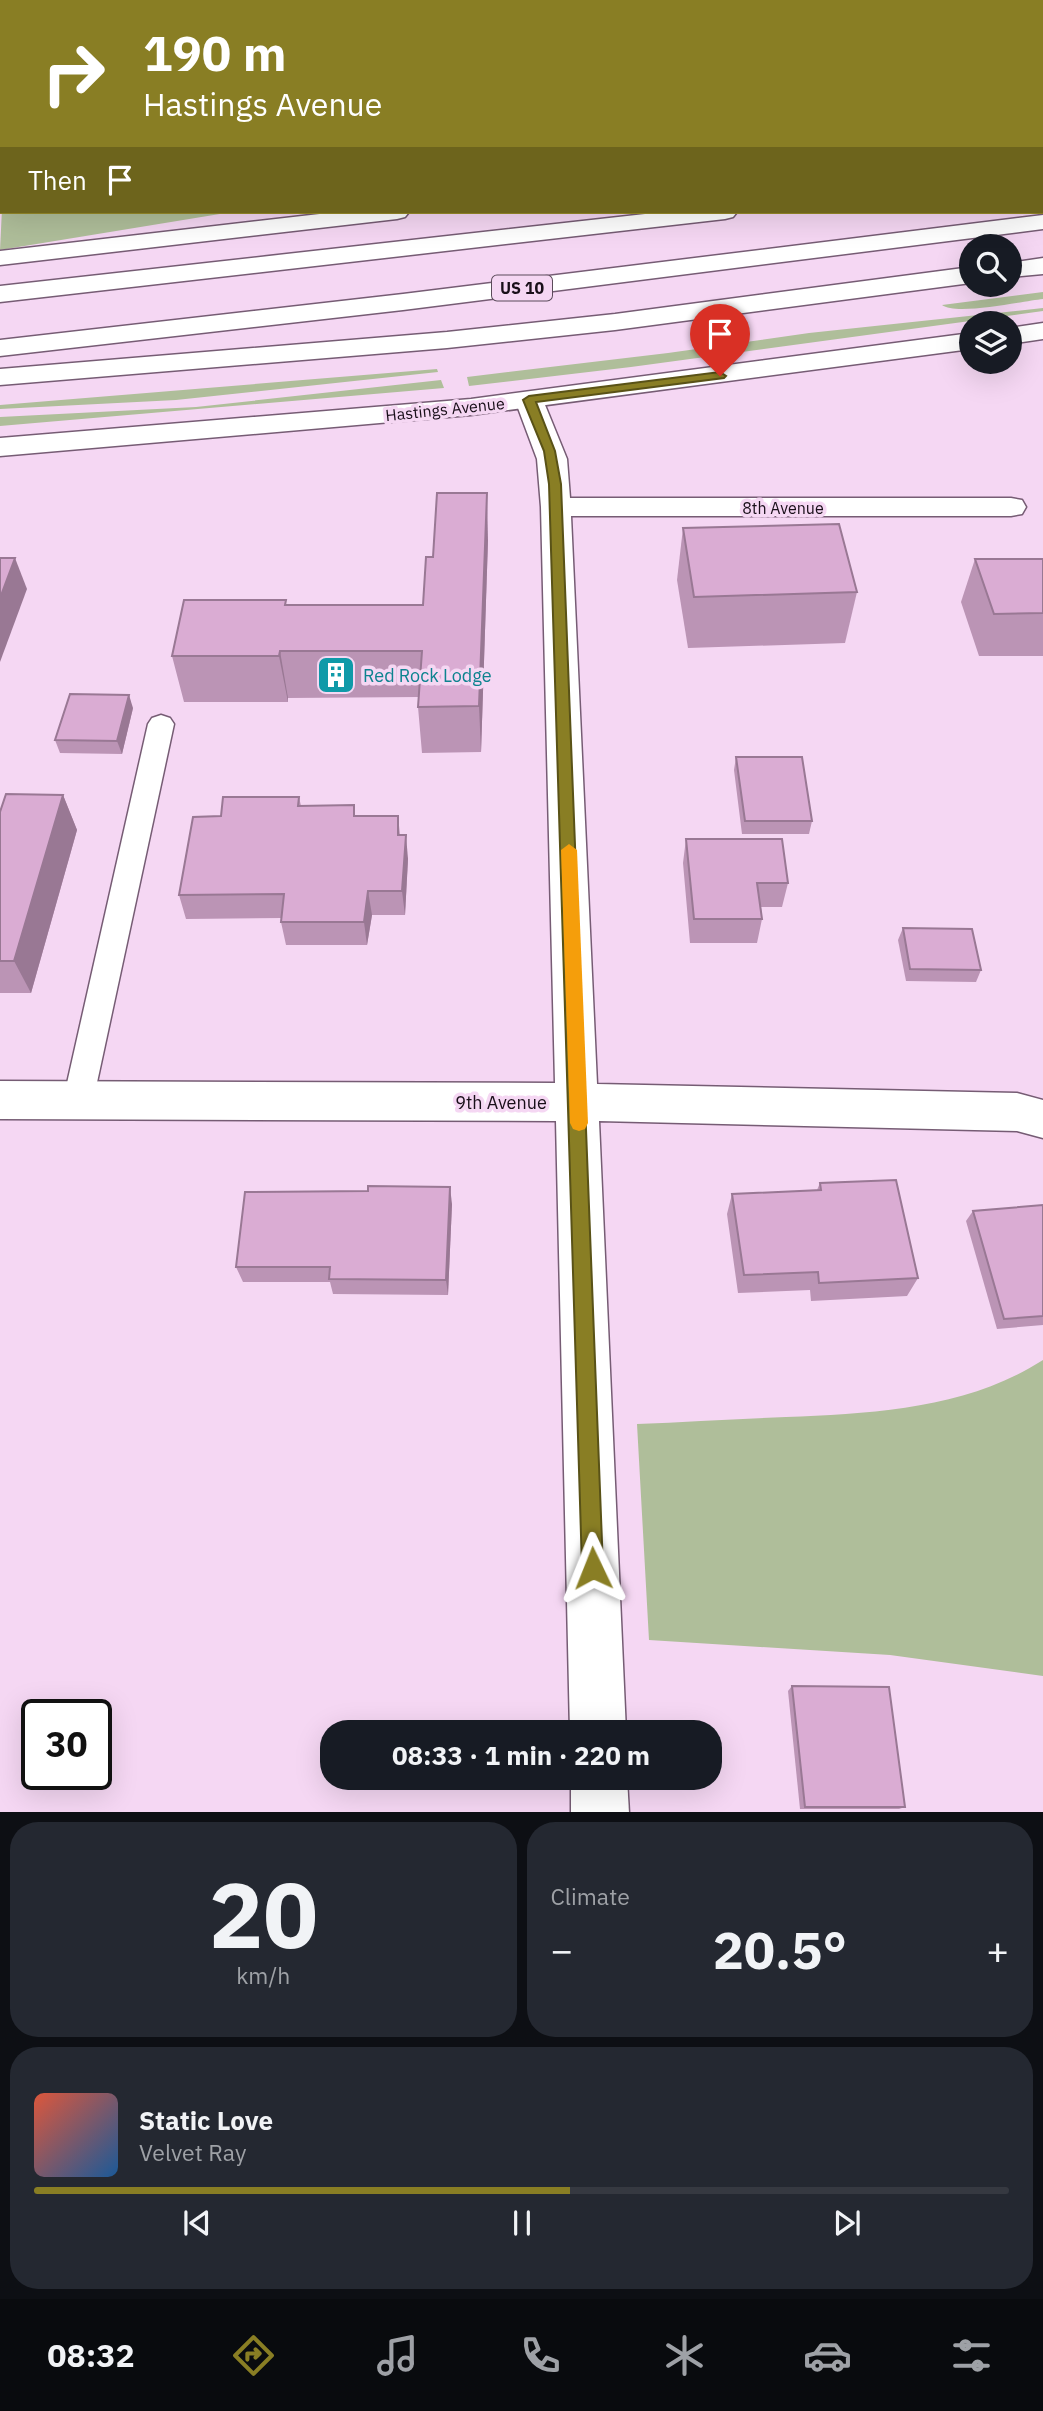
<!DOCTYPE html>
<meta charset="utf-8">
<style>
body{margin:0;font-family:"IBM Plex Sans",sans-serif;background:#242831;color:#f1f3f6;height:100vh;display:flex;flex-direction:column;font-size:26px;white-space:nowrap}
*{box-sizing:border-box;margin:0}
p{font-size:23px;color:#9ea1a6}
.icon{flex:none;width:38px;height:38px;fill:none;stroke:currentColor;stroke-width:2;stroke-linecap:round;stroke-linejoin:round}
.map{position:relative;height:1812px;overflow:hidden}
.side{display:flex;flex-direction:column;gap:10px;padding:10px;background:#0d0f14;flex:1}
.side>*{flex:none}
.hud{position:absolute;left:0px;top:0px;width:1043px;height:214px;box-shadow:0 7px 28px #0002;background:#897e24;color:#fff;overflow:hidden}
.buttons{position:absolute;left:959px;top:234px;display:grid;gap:14px}
.buttons a{display:grid;place-items:center;width:63px;height:63px;border-radius:50%;background:#171b24;box-shadow:0 7px 28px #0002;font-size:35px}
.speed{position:absolute;left:21px;top:1699px;display:flex;gap:14px;font-size:35px;font-weight:700;text-align:center}
.speed>*{display:grid;place-content:center;width:91px;height:91px;border-radius:50%;background:#171b24;box-shadow:0 7px 28px #0002;line-height:1}
.speed .limit{border:4px solid #111;border-radius:10px;background:#fff;color:#111}
.pin{position:absolute;display:grid;place-items:center;width:60px;height:60px;color:#fff;margin:-72px -30px;border-radius:50% 50% 50% 0;rotate:-45deg;box-shadow:0 0 7px #0007}
.pin .icon{rotate:45deg}
.me{position:absolute;width:77px;margin:-38px;rotate:358deg;stroke-linejoin:round;filter:drop-shadow(0 0 5px #0008)}
.turn{display:flex;align-items:center;gap:24px;height:147px;padding:0 28px;font-size:32px}
.turn .icon{width:91px;height:91px;stroke-width:2.5}
.turn b{display:block;font-size:49px;line-height:60px}
.then{display:flex;align-items:center;height:66px;padding:0 28px;background:#0003;gap:14px;font-size:26px}
.big{font-size:52px;font-weight:800;line-height:1.1}
.side .card{flex:1;display:flex;flex-direction:column;justify-content:center;gap:10px;min-width:0;padding:0 24px;border-radius:28px;background:#242831}
.side .dial{align-items:center;gap:0}
.dial b{font-size:91px;line-height:1}
.song{display:flex;align-items:center;gap:21px}
.cover{width:84px;height:84px;border-radius:10px;background:linear-gradient(135deg,hsl(10 70% 55%),hsl(210 70% 35%))}
.played{height:7px;border-radius:4px;background:linear-gradient(90deg,#897e24 55%,#363941 55%)}
.keys{display:flex;justify-content:space-around;direction:ltr}
.heat{display:flex;justify-content:space-between;align-items:center;font-size:38px;direction:ltr}
.side .tiles{flex:1;display:grid;gap:10px;grid-template-columns:1fr 1fr}
.card:last-child{grid-column:span 2}
.trip{position:absolute;left:320px;top:1720px;width:402px;height:70px;border-radius:28px;background:#171b24;box-shadow:0 7px 28px #0002;font-weight:800;line-height:70px;text-align:center}
.tabs{display:flex;height:112px;justify-content:space-around;align-items:center;background:#090b0e;color:#9ea1a6}
.tabs .icon{width:49px;height:49px}
.tabs .current{color:#897e24}
.tabs b{font-size:32px;color:#f1f3f6}
.map>svg:first-child{display:block}
.green{fill:#afbe9a}
.lines{fill:none;stroke-linecap:round;stroke-linejoin:round}
.service-casing{stroke:#765c74;stroke-width:3}
.minor-casing{stroke:#765c74;stroke-width:3}
.tertiary-casing{stroke:#765c74;stroke-width:3}
.motorway-casing{stroke:#765c74;stroke-width:3}
.service{fill:#fff;fill-rule:evenodd}
.minor{fill:#fff;fill-rule:evenodd}
.tertiary{fill:#fff;fill-rule:evenodd}
.motorway{fill:#fff;fill-rule:evenodd}
.wall{fill:#bb94b5}
.shaded-wall{fill:#997894}
.building{fill:#daacd3;stroke:#997894;stroke-width:2}
.route{fill:#897e24;stroke:#595217;stroke-width:2}
.slow{fill:#f59e0b}
.labels{text-anchor:middle;dominant-baseline:central;stroke-width:7;stroke-linejoin:round;paint-order:stroke}
.shield{fill:#f5d7f3;stroke:#5b4b5a;stroke-width:2}
.shield-label{font-size:16px;font-weight:bold;fill:#190f19}
.far-street-label{font-size:16px;fill:#190f19;stroke:#f5d7f3}
.culture-label{font-size:18px;fill:#0d838f;stroke:#f5d7f3;text-anchor:start}
.street-label{font-size:18px;fill:#190f19;stroke:#f5d7f3}
</style>
<div class="map">
<svg width="1043" height="1813" viewBox="0 0 1043 1813">
<rect width="100%" height="100%" fill="#f5d7f3"/>
<!-- green -->
<g class="green">
<path d="M 2,209 L 2,212 L 232,212 L 0,250 Z"/>
<path d="M 1043,292 L 1043,299 C 1023,301 956,316 942,305 Z"/>
<path d="M 1043,308 L 1043,311 L 631,367 L 469,386 L 467,377 L 668,353 L 809,333 Z"/>
<path d="M 437,369 L 438,372 L 176,400 L 0,409 L 0,405 Z"/>
<path d="M 441,380 L 444,388 L 0,426 L 0,417 L 196,407 Z"/>
<path d="M 1043,1360 L 1043,1676 L 890,1655 L 649,1640 L 637,1424 C 687,1422 737,1419 786,1417 C 875,1413 966,1409 1043,1360 Z"/>
</g>
<g class="lines">
<defs>
<g id="service">
<rect x="1041" y="59" width="2" height="10"/>
<rect x="0" y="163" width="2" height="10"/>
<path d="M 161,715 L 170,718 L 174,724 L 93,1101 L 89,1111 L 78,1115 L 67,1111 L 63,1101 L 148,724 L 152,718 Z"/>
</g>
<g id="minor">
<path d="M 68,0 L 88,0 L 67,2 Z"/>
<rect x="532" y="0" width="20" height="2"/>
<path d="M 921,0 L 941,0 L 943,2 L 922,2 Z"/>
<path d="M 529,392 L 539,394 L 543,400 L 567,459 L 570,498 L 1011,498 L 1022,500 L 1026,507 L 1022,514 L 1011,516 L 571,516 L 597,1084 L 1017,1093 L 1043,1100 L 1043,1138 L 1017,1131 L 599,1121 L 626,1732 L 570,1732 L 556,1121 L 0,1119 L 0,1081 L 555,1083 L 541,507 L 537,459 L 515,400 L 519,394 Z"/>
<path d="M 571,1778 L 627,1778 L 629,1813 L 571,1813 Z"/>
</g>
<g id="tertiary">
<path d="M 988,0 L 1026,0 L 986,2 Z"/>
<rect x="0" y="40" width="2" height="12"/>
<path d="M 1043,323 L 1043,339 L 1010,344 L 1010,328 Z"/>
<path d="M 971,333 L 971,349 L 471,415 L 0,456 L 0,438 L 471,399 Z"/>
</g>
<g id="motorway">
<rect x="1041" y="127" width="2" height="14"/>
<path d="M 1043,166 L 1043,180 L 1041,181 L 1041,167 Z"/>
<path d="M 337,212 L 409,212 L 405,217 L 397,219 L 0,265 L 0,251 Z"/>
<path d="M 663,212 L 737,212 L 733,217 L 725,219 L 0,302 L 0,286 Z"/>
<path d="M 1043,215 L 1043,229 L 403,310 L 0,356 L 0,340 L 403,294 Z"/>
<path d="M 1043,258 L 1043,274 L 1010,277 L 1010,263 Z"/>
<path d="M 971,267 L 971,283 L 615,330 L 447,348 L 0,385 L 0,369 L 447,332 L 615,314 Z"/>
</g>
</defs>
<!-- service casing -->
<use href="#service" class="service-casing"/>
<!-- minor casing -->
<use href="#minor" class="minor-casing"/>
<!-- tertiary casing -->
<use href="#tertiary" class="tertiary-casing"/>
<!-- motorway casing -->
<use href="#motorway" class="motorway-casing"/>
<!-- service -->
<use href="#service" class="service"/>
<!-- minor -->
<use href="#minor" class="minor"/>
<!-- tertiary -->
<use href="#tertiary" class="tertiary"/>
<!-- motorway -->
<use href="#motorway" class="motorway"/>
</g>
<!-- wall -->
<g class="wall">
<path d="M 683,528 L 857,592 L 845,643 L 688,648 L 677,580 Z"/>
<path d="M 488,540 L 481,752 L 422,753 L 418,707 L 419,697 L 288,698 L 288,702 L 184,702 L 172,656 L 287,605 L 423,605 L 433,557 Z"/>
<path d="M 975,559 L 1043,559 L 1043,656 L 979,656 L 961,602 Z"/>
<path d="M 133,708 L 122,754 L 60,753 L 55,740 Z"/>
<path d="M 736,757 L 812,821 L 809,834 L 742,834 L 734,770 Z"/>
<path d="M 63,795 L 77,830 L 31,993 L 0,993 L 0,812 Z"/>
<path d="M 299,797 L 301,806 L 355,816 L 398,816 L 400,835 L 408,859 L 405,915 L 372,915 L 367,945 L 286,945 L 281,922 L 281,918 L 186,919 L 179,895 Z"/>
<path d="M 686,839 L 788,883 L 782,907 L 761,907 L 762,919 L 757,943 L 690,943 L 683,863 Z"/>
<path d="M 903,928 L 981,970 L 976,982 L 906,981 L 898,940 Z"/>
<path d="M 820,1183 L 918,1278 L 907,1296 L 811,1301 L 810,1290 L 738,1293 L 727,1214 L 732,1194 L 817,1190 Z"/>
<path d="M 452,1204 L 448,1295 L 333,1294 L 330,1282 L 243,1282 L 236,1267 Z"/>
<path d="M 1043,1205 L 1043,1325 L 997,1329 L 966,1221 L 973,1211 Z"/>
<path d="M 792,1686 L 905,1807 L 899,1809 L 800,1809 L 788,1691 Z"/>
</g>
<!-- shaded-wall -->
<g class="shaded-wall">
<path d="M 487,493 L 488,540 L 481,752 L 479,706 Z"/>
<path d="M 15,558 L 27,589 L 0,662 L 0,598 Z"/>
<path d="M 280,651 L 288,698 L 288,702 L 279,656 Z"/>
<path d="M 129,695 L 133,708 L 122,754 L 117,741 Z"/>
<path d="M 63,795 L 77,830 L 31,993 L 14,961 Z"/>
<path d="M 406,835 L 408,859 L 405,915 L 402,891 Z"/>
<path d="M 368,891 L 372,915 L 367,945 L 364,922 Z"/>
<path d="M 450,1187 L 452,1204 L 448,1295 L 446,1280 Z"/>
</g>
<!-- building -->
<g class="building">
<path d="M 437,493 L 487,493 L 479,706 L 418,707 L 422,651 L 280,651 L 279,656 L 172,656 L 184,600 L 286,600 L 285,605 L 423,605 L 426,557 L 433,557 Z"/>
<path d="M 839,524 L 857,592 L 694,597 L 683,528 Z"/>
<path d="M 0,558 L 15,558 L 0,598 Z"/>
<path d="M 975,559 L 1043,559 L 1043,613 L 994,614 Z"/>
<path d="M 70,694 L 129,695 L 117,741 L 55,740 Z"/>
<path d="M 736,757 L 802,757 L 812,821 L 745,821 Z"/>
<path d="M 6,794 L 63,795 L 14,961 L 0,961 L 0,812 Z"/>
<path d="M 223,797 L 299,797 L 298,806 L 354,805 L 354,816 L 398,816 L 398,835 L 406,835 L 402,891 L 368,891 L 364,922 L 281,922 L 284,894 L 179,895 L 193,817 L 221,816 Z"/>
<path d="M 686,839 L 782,839 L 788,883 L 757,883 L 762,919 L 694,919 Z"/>
<path d="M 903,928 L 972,929 L 981,970 L 910,969 Z"/>
<path d="M 896,1180 L 918,1278 L 819,1283 L 818,1272 L 744,1275 L 732,1194 L 821,1190 L 820,1183 Z"/>
<path d="M 368,1186 L 450,1187 L 446,1280 L 329,1279 L 330,1267 L 236,1267 L 245,1192 L 368,1191 Z"/>
<path d="M 1043,1205 L 1043,1316 L 1004,1319 L 973,1211 Z"/>
<path d="M 792,1686 L 889,1687 L 905,1807 L 805,1807 Z"/>
</g>
<!-- route -->
<path class="route" d="M 720,372 L 726,376 L 724,378 L 536,402 L 555,451 L 561,484 L 603,1568 L 600,1576 L 593,1579 L 585,1576 L 582,1568 L 549,484 L 544,451 L 523,400 L 529,396 Z"/>
<!-- slow -->
<path class="slow" d="M 569,844 L 577,850 L 588,1123 L 585,1129 L 579,1131 L 573,1129 L 570,1123 L 561,850 Z"/>
<!-- icons -->
<defs>
<symbol id="building-square" viewBox="-11 -11 22 22"><rect x="-9" y="-9" width="18" height="18" rx="4" fill="#0f9aa8" stroke="#f5d7f3"/><path d="M-4-6H4V6H1V3H-1V6H-4ZM-2.5-4.3h1.7v1.8h-1.7ZM.8-4.3h1.7v1.8H.8ZM-2.5-1h1.7V.8h-1.7ZM.8-1h1.7V.8H.8Z" fill="#fff"/></symbol>
</defs>
<g fill-rule="evenodd">
<use href="#building-square" x="314" y="653" width="44" height="44"/>
</g>
<g class="labels">
<!-- shield labels -->
<rect class="shield" x="492" y="275.5" width="60" height="25" rx="5"/>
<g class="shield-label">
<text x="522" y="288">US 10</text>
</g>
<!-- far-street labels -->
<g class="far-street-label">
<text transform="translate(445 409) rotate(-6)">Hastings Avenue</text>
<text x="783" y="508">8th Avenue</text>
</g>
<!-- culture labels -->
<g class="culture-label">
<text x="363" y="675">Red Rock Lodge</text>
</g>
<!-- street labels -->
<g class="street-label">
<text x="501" y="1102">9th Avenue</text>
</g>
</g>
</svg>
<div class="buttons">
<a><svg class="icon" aria-label="search" viewBox="0 0 24 24"><circle cx="10" cy="10" r="6"/><path d="M15 15l6 6"/></svg></a>
<a><svg class="icon" aria-label="layers" viewBox="0 0 24 24"><path d="M12 4l9 5-9 5-9-5zM3 14l9 5 9-5"/></svg></a>
</div>
<div class="speed"><div class="limit">30</div></div>
<div class="pin" style="left:720px;top:376px;background:#d93025"><svg class="icon" aria-label="arrive" viewBox="0 0 24 24"><path d="M6 21V4h12l-3 4 3 4H6"/></svg></div>
<svg class="me" style="left:593px;top:1568px" viewBox="-20 -20 40 40"><path d="M0-17L14 15 0 8-14 15z" fill="#897e24" stroke="#fff" stroke-width="4"/></svg>
<div class="trip">08:33 · 1 min · 220 m</div>
<div class="hud">
<div class="turn"><svg class="icon" aria-label="right" viewBox="0 0 24 24"><path d="M7 20v-9h11M14 6l5 5-5 5"/></svg><div><b>190 m</b>Hastings Avenue</div></div>
<div class="then">Then<svg class="icon" aria-label="arrive" viewBox="0 0 24 24"><path d="M6 21V4h12l-3 4 3 4H6"/></svg></div>
</div>
</div>
<section class="side">
<div class="tiles">
<div class="card dial"><b>20</b><p>km/h</p></div>
<div class="card"><p>Climate</p>
<div class="heat"><a>−</a><b class="big">20.5°</b><a>+</a></div>
</div>
<div class="card">
<div class="song"><i class="cover"></i><div><b>Static Love</b><p>Velvet Ray</p></div></div>
<div class="played"></div>
<div class="keys"><svg class="icon" aria-label="previous" viewBox="0 0 24 24"><path d="M18 5L8 12l10 7zM5 5v14"/></svg><svg class="icon" aria-label="pause" viewBox="0 0 24 24"><path d="M8 5v14M16 5v14"/></svg><svg class="icon" aria-label="next" viewBox="0 0 24 24"><path d="M6 5l10 7-10 7zM19 5v14"/></svg></div>
</div>
</div>
</section>
<nav class="tabs">
<b>08:32</b>
<svg class="icon current" aria-label="directions" viewBox="0 0 24 24"><path d="M12 3l9 9-9 9-9-9zM9 14v-3h6M13 9l2 2-2 2"/></svg>
<svg class="icon" aria-label="music" viewBox="0 0 24 24"><path d="M9 18V5l10-2v13"/><circle cx="6" cy="18" r="3"/><circle cx="16" cy="16" r="3"/></svg>
<svg class="icon" aria-label="phone" viewBox="0 0 24 24"><path d="M5 4h4l2 5-3 2q2 4 5 5l2-3 5 2v4C11 20 4 13 5 4z"/></svg>
<svg class="icon" aria-label="climate" viewBox="0 0 24 24"><path d="M12 3v18M4 7l16 10M4 17L20 7"/></svg>
<svg class="icon" aria-label="car" viewBox="0 0 24 24"><path d="M5 17H2v-5l4-1 3-4h7l3 4 3 1v5h-3M9 17h6M6 11h13"/><circle cx="7" cy="17" r="2"/><circle cx="17" cy="17" r="2"/></svg>
<svg class="icon" aria-label="filters" viewBox="0 0 24 24"><path d="M4 7h16M4 17h16"/><circle cx="9" cy="7" r="2"/><circle cx="15" cy="17" r="2"/></svg>
</nav>
